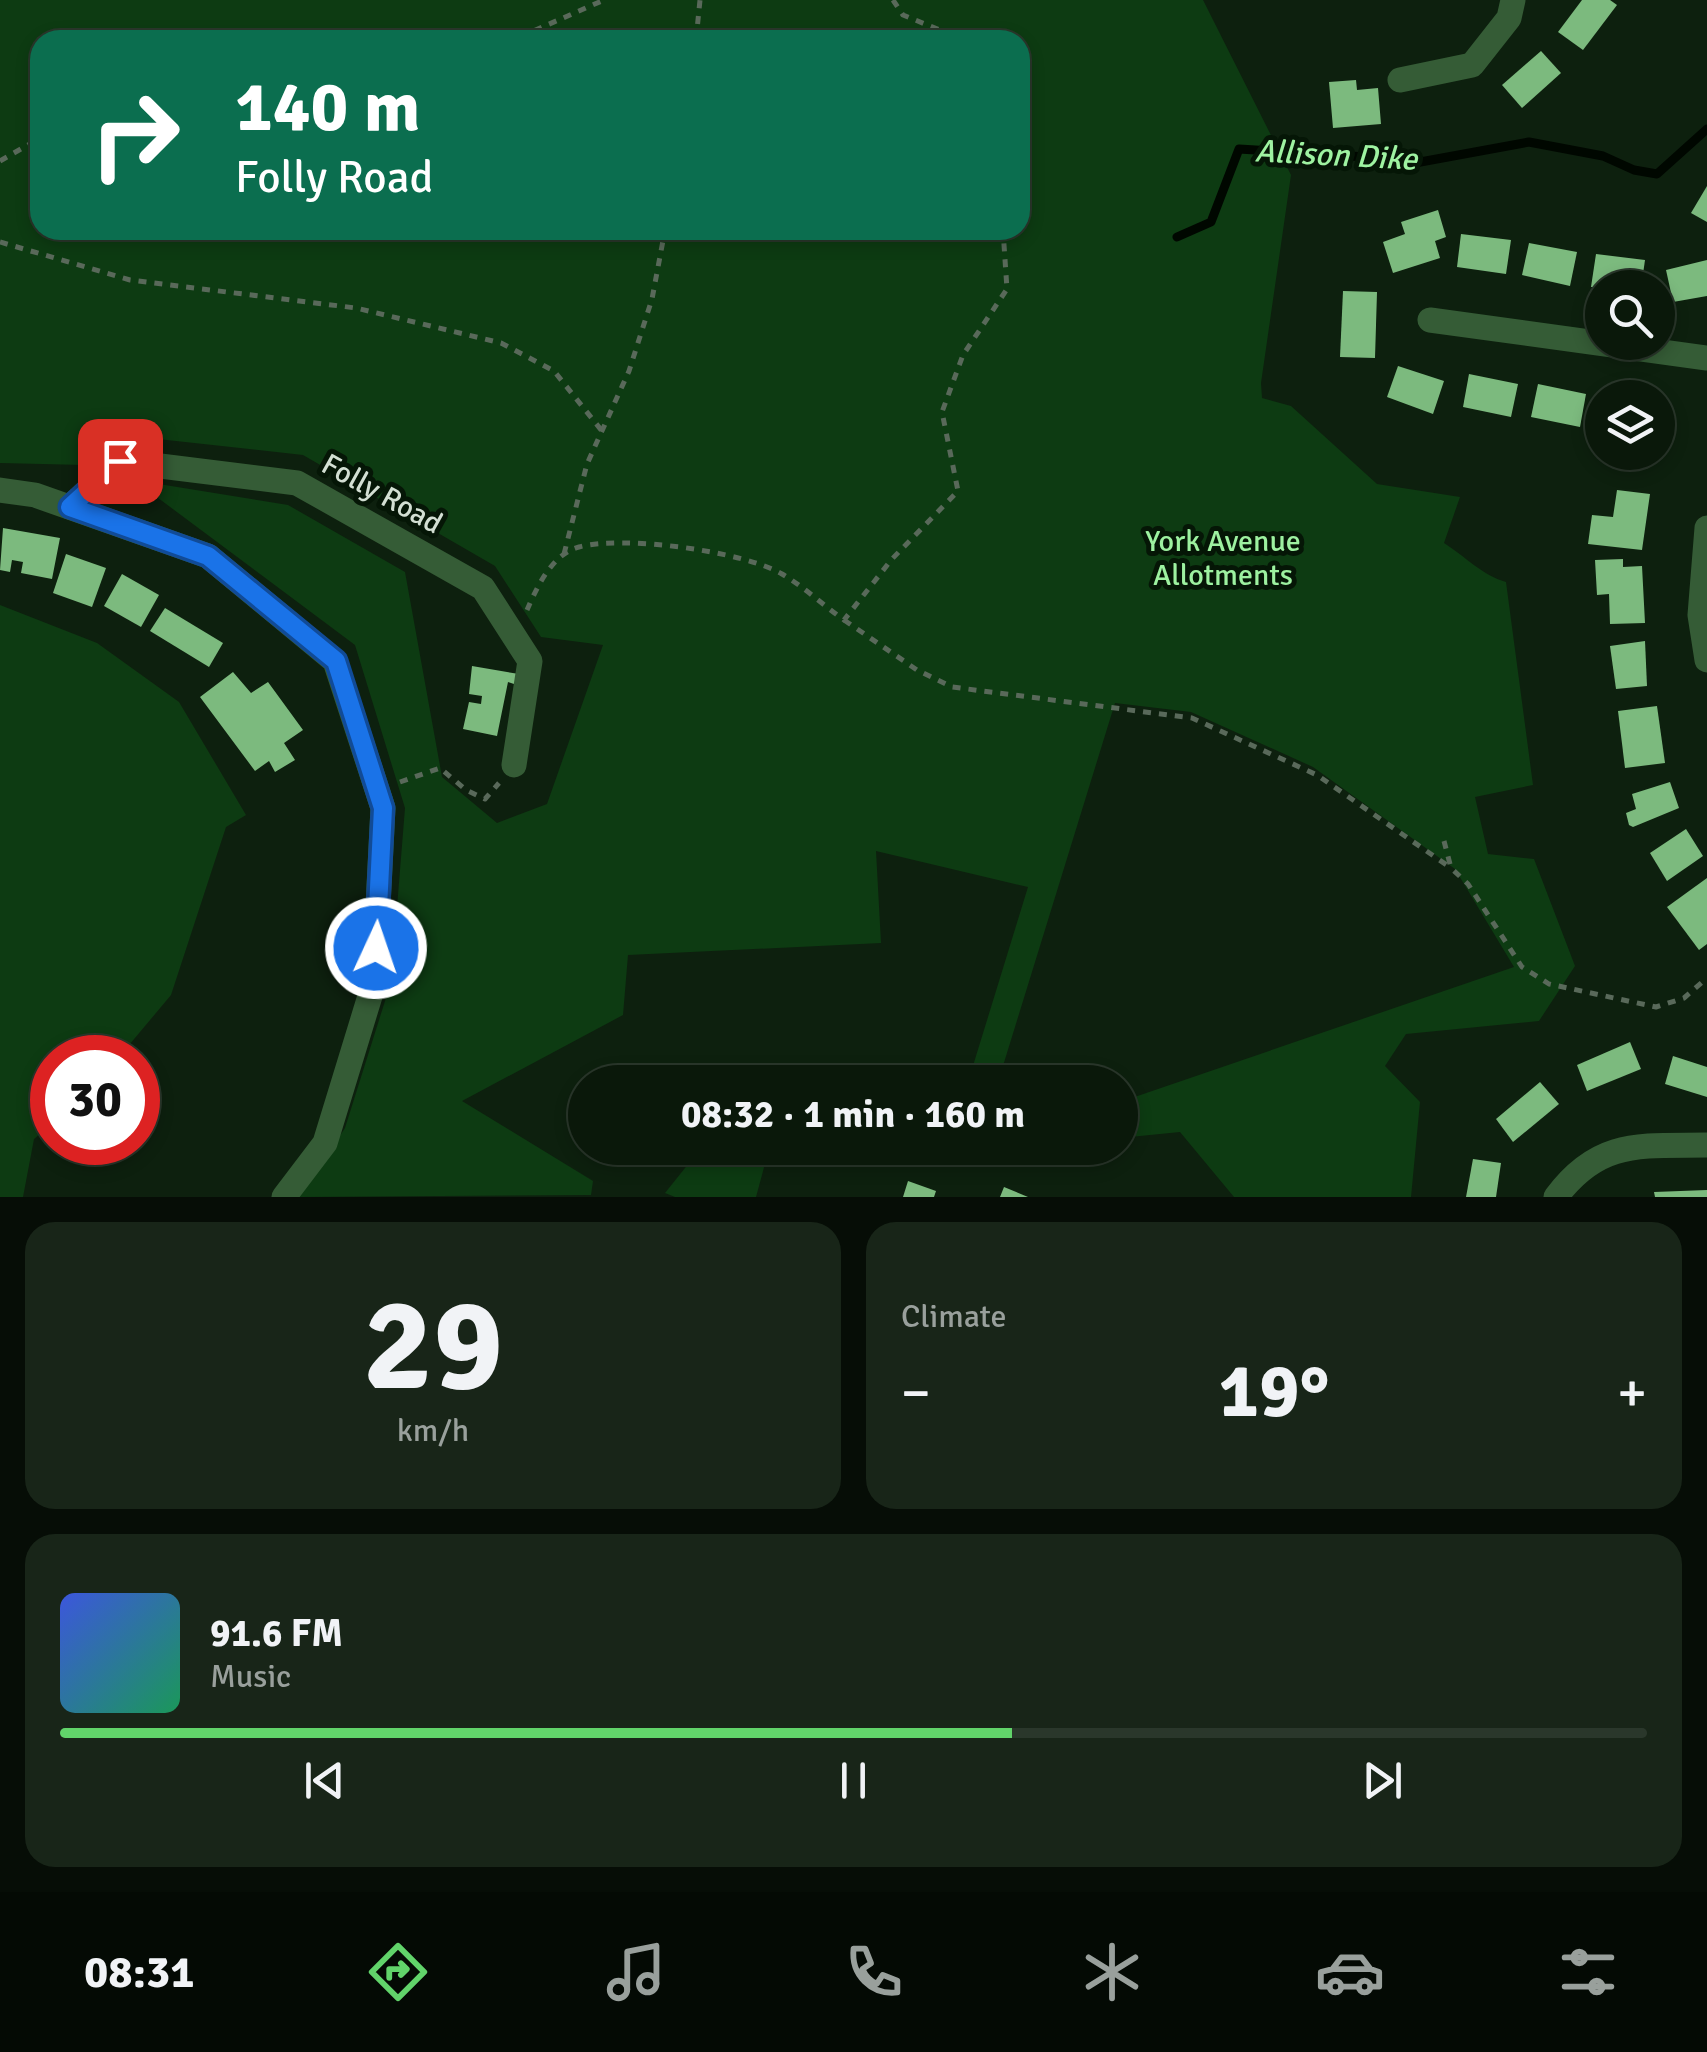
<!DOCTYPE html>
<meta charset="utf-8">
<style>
body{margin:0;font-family:Signika,sans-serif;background:#182518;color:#f1f3f6;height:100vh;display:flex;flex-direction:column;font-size:38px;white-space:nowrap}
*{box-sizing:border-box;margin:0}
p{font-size:32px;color:#99a09c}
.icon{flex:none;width:55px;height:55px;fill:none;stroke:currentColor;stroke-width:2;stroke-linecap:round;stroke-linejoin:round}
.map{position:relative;height:1197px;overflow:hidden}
.side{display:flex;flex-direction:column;gap:25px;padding:25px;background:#060d06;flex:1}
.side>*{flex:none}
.guide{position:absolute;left:30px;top:30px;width:1000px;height:210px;border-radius:30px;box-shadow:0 5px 15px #0003,0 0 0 2px #2a372b;background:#0b6e4f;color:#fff;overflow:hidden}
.controls{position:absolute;left:1585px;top:270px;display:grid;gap:20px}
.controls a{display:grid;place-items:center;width:90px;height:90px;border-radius:50%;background:#0a180a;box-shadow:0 5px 15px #0003,0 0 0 2px #2a372b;font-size:50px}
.speed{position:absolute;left:30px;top:1035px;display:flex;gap:20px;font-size:50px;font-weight:700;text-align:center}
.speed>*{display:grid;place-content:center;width:130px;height:130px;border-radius:50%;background:#0a180a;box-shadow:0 5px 15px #0003,0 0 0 2px #2a372b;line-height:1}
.speed .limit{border:15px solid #d22;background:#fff;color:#111}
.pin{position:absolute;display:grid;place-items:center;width:85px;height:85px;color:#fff;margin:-42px;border-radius:20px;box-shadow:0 5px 15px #0006}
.me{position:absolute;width:110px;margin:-55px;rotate:3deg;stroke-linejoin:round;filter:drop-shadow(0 0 8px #0008)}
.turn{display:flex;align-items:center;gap:35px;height:210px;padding:0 40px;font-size:45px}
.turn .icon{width:130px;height:130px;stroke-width:2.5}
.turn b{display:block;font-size:70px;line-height:85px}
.big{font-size:75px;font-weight:700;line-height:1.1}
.side .tile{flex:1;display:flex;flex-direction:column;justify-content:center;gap:15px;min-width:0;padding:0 35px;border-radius:30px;background:#182518}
.side .dial{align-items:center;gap:0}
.dial b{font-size:130px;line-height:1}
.song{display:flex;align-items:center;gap:30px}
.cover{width:120px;height:120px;border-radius:15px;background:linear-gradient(135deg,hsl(230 70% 55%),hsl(150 70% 35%))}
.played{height:10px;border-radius:5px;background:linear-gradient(90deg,#61d46a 60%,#2a372b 60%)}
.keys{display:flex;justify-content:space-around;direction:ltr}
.heat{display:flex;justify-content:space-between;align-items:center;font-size:55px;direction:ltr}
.side .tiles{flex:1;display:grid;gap:25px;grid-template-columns:1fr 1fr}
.tile:last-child{grid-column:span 2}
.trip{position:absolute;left:568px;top:1065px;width:570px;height:100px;border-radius:50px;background:#0a180a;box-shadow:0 5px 15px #0003,0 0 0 2px #2a372b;font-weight:700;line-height:100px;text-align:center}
.dock{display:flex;height:160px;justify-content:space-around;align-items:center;background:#040a04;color:#99a09c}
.dock .icon{width:70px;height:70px}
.dock .on{color:#61d46a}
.dock b{font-size:45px;color:#f1f3f6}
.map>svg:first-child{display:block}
.green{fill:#0d3b12;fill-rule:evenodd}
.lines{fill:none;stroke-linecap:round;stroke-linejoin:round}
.stream{stroke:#000700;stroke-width:9}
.building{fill:#7cba7e}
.path{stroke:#59695a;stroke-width:5;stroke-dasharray:8 8;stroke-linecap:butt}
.minor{stroke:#355c36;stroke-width:25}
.route-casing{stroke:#114b97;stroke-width:25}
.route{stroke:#1a73e8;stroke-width:18}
.labels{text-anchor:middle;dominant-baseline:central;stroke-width:10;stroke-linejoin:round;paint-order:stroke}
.street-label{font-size:30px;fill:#d3dfd3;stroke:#051606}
.park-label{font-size:30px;fill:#9df1a0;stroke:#051606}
.water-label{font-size:32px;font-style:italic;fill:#9ef3a1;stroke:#051606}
</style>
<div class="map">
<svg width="1707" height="1197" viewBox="0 0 1707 1197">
<rect width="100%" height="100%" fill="#0d200e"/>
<!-- green -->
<g class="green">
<path d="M 0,0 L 1203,0 L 1291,175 L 1261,383 L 1262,398 L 1291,406 L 1377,484 L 1460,497 L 1444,543 C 1466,557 1482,575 1506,582 L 1533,785 L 1475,797 L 1488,854 L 1534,859 L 1575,966 L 1539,1021 L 1406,1034 L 1385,1066 L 1420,1102 L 1411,1197 L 1234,1197 L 1180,1132 L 1120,1138 L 1120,1102 L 1514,967 L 1455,869 L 1313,767 L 1191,712 L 1115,703 L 998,1082 L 968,1082 L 1028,887 L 876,851 L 881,943 L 628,955 L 623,1015 L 462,1101 L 593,1181 L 591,1195 L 299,1197 L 345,1128 L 391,982 L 405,808 L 355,645 L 134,480 L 288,505 L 405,572 L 442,777 L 497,823 L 547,804 L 603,645 L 541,637 L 495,566 L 303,455 L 103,433 L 84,465 L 0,463 ZM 40,40 L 1020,40 L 1020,230 L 40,230 Z"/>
<path d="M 0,605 L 97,643 L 179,702 L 246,815 L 226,827 L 171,995 L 119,1057 L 52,1058 L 52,1124 L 34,1139 L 23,1197 L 0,1197 Z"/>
<path d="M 701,1148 L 766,1160 L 756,1197 L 675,1197 L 665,1193 Z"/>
</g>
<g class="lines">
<!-- stream -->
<path class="stream" d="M 1177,237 L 1211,222 L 1239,149 L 1366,157 L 1404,165 L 1529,142 L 1603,156 L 1634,170 L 1657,174 L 1707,129"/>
</g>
<!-- building -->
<g class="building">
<path d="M 1582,0 L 1610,0 L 1617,5 L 1583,50 L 1558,32 Z"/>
<path d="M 1541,51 L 1561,73 L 1522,108 L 1502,85 Z"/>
<path d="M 1356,80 L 1357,90 L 1378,88 L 1381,124 L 1333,128 L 1329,82 Z"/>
<path d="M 1707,186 L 1707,222 L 1691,213 Z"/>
<path d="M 1438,210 L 1446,237 L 1435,241 L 1440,258 L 1393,273 L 1383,242 L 1405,234 L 1401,222 Z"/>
<path d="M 1461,234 L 1511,240 L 1506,274 L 1457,267 Z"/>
<path d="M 1529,243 L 1577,252 L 1570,286 L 1522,275 Z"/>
<path d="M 1596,254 L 1645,260 L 1641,288 L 1591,287 Z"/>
<path d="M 1707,260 L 1707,296 L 1673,302 L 1666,270 Z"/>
<path d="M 1343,291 L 1377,292 L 1375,358 L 1340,357 Z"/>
<path d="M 1398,366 L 1444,381 L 1433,414 L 1387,397 Z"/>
<path d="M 1469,374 L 1518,384 L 1511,417 L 1463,407 Z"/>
<path d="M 1538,384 L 1586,394 L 1580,427 L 1531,417 Z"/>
<path d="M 1617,490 L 1650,494 L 1642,550 L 1588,544 L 1592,515 L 1613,517 Z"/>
<path d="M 3,528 L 60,538 L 52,579 L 21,573 L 23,562 L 12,560 L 10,572 L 0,570 Z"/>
<path d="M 66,554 L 106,568 L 92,607 L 53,593 Z"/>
<path d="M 1623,559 L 1623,567 L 1642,566 L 1645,623 L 1610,624 L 1609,594 L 1597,595 L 1595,560 Z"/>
<path d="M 122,574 L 159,595 L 141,627 L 104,606 Z"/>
<path d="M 165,608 L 223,643 L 209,667 L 150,631 Z"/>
<path d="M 1645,641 L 1647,686 L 1616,689 L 1610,646 Z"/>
<path d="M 472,666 L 519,674 L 517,685 L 508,682 L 497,736 L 463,729 L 469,702 L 481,704 L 482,696 L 469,694 Z"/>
<path d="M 233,672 L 251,693 L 268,682 L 303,730 L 284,743 L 295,760 L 275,772 L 269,761 L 255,771 L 200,697 Z"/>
<path d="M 1657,706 L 1665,763 L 1625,768 L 1618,711 Z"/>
<path d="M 1670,782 L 1679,808 L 1633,827 L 1629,825 L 1626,813 L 1636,809 L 1632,794 Z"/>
<path d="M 1686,829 L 1703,856 L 1667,881 L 1650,853 Z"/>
<path d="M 1707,878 L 1707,944 L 1699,950 L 1667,907 Z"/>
<path d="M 1630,1042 L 1641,1069 L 1587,1091 L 1577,1065 Z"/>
<path d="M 1673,1056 L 1707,1067 L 1707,1097 L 1665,1084 Z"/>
<path d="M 1540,1082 L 1559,1104 L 1513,1142 L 1496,1119 Z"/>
<path d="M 1473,1159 L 1501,1163 L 1496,1197 L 1466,1197 Z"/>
<path d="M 908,1181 L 936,1191 L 934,1197 L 903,1197 Z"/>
<path d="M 1004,1187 L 1028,1197 L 1000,1197 Z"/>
<path d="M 1707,1190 L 1707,1197 L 1655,1197 L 1654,1192 Z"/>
</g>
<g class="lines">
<!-- path -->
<g class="path">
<path d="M 893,0 L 903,15 L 964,40"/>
<path d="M 504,40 L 522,36 L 604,0"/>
<path d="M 696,40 L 700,0"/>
<path d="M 0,161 L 40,138"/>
<path d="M 0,242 L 130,280 L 356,308 L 501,343 L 554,371 L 602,431"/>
<path d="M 564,554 L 587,464 L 629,371 L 652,299 L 665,230"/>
<path d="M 527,610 C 537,587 552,554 579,547 C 623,535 743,551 782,574 C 804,587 823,605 844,620 L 892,559 L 958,491 L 942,412 L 963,355 L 1007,289 L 1003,230"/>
<path d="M 844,620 L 917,670 L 952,687 L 1192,718 L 1317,775 L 1451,868"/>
<path d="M 400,782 L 440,768 L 466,790 L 485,799 L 499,783"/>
<path d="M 1444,841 L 1451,868 L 1468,884 L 1522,967 L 1549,984 L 1656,1007 L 1684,998 L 1707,978"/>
</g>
<!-- minor -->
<g class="minor">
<path d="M 1400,80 L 1472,65 L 1509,18 L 1513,0"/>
<path d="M 1430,320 L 1707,358"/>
<path d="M 0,490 L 35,495 L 208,556 L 335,661 L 383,808 L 374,983 L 325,1143 L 284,1197"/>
<path d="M 70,507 L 120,461 L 297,483 L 483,588 L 530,661 L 514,765"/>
<path d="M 1707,528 L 1700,615 L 1707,660"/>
<path d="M 1556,1197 C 1599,1139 1641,1146 1707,1145"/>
</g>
</g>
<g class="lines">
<defs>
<path id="route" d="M 120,461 L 70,507 L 208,556 L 336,661 L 383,808 L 376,948"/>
</defs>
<!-- route casing -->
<use href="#route" class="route-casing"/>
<!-- route -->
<use href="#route" class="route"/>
</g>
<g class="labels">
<!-- street labels -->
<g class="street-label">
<text transform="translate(382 494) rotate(29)">Folly Road</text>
</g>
<!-- park labels -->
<g class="park-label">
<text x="1223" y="541">York Avenue<tspan x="1223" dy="34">Allotments</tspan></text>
</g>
<!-- water labels -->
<g class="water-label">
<text transform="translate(1336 155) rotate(3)">Allison Dike</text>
</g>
</g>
</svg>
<div class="controls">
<a><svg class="icon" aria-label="search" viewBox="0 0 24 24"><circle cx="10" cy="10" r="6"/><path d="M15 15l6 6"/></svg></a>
<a><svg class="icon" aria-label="layers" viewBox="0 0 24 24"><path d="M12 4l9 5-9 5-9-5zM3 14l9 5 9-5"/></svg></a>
</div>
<div class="speed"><div class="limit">30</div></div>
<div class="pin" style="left:120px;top:461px;background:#d93025"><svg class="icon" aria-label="arrive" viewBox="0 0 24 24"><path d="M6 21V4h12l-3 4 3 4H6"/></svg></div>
<svg class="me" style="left:376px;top:948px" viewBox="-20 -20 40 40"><circle r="17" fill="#1a73e8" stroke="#fff" stroke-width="3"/><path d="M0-11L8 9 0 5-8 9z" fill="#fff"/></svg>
<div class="trip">08:32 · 1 min · 160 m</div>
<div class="guide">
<div class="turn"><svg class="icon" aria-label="right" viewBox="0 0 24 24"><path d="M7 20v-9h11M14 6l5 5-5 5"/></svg><div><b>140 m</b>Folly Road</div></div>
</div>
</div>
<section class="side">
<div class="tiles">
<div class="tile dial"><b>29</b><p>km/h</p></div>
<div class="tile"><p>Climate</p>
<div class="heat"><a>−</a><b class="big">19°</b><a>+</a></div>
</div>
<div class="tile">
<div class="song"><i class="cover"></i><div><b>91.6 FM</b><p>Music</p></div></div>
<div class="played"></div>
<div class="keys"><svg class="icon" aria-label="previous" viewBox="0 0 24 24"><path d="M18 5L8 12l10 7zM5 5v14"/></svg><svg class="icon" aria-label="pause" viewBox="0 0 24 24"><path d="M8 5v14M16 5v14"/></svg><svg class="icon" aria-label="next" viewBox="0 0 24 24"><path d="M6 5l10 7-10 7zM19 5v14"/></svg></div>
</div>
</div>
</section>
<nav class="dock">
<b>08:31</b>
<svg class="icon on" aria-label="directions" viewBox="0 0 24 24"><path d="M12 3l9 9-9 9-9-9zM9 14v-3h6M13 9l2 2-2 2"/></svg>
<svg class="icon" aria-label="music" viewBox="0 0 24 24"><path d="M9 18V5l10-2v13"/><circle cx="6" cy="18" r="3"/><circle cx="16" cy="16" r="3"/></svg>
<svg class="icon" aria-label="phone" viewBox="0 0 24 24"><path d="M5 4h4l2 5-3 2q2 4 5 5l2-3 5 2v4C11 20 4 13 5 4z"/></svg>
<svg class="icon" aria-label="climate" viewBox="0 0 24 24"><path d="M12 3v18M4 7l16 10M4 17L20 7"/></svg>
<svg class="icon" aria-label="car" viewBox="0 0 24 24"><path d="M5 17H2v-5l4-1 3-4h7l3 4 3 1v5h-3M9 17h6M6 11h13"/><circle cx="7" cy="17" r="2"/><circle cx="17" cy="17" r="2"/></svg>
<svg class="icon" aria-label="filters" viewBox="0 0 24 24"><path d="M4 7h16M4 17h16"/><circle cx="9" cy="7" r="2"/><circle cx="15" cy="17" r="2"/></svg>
</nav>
